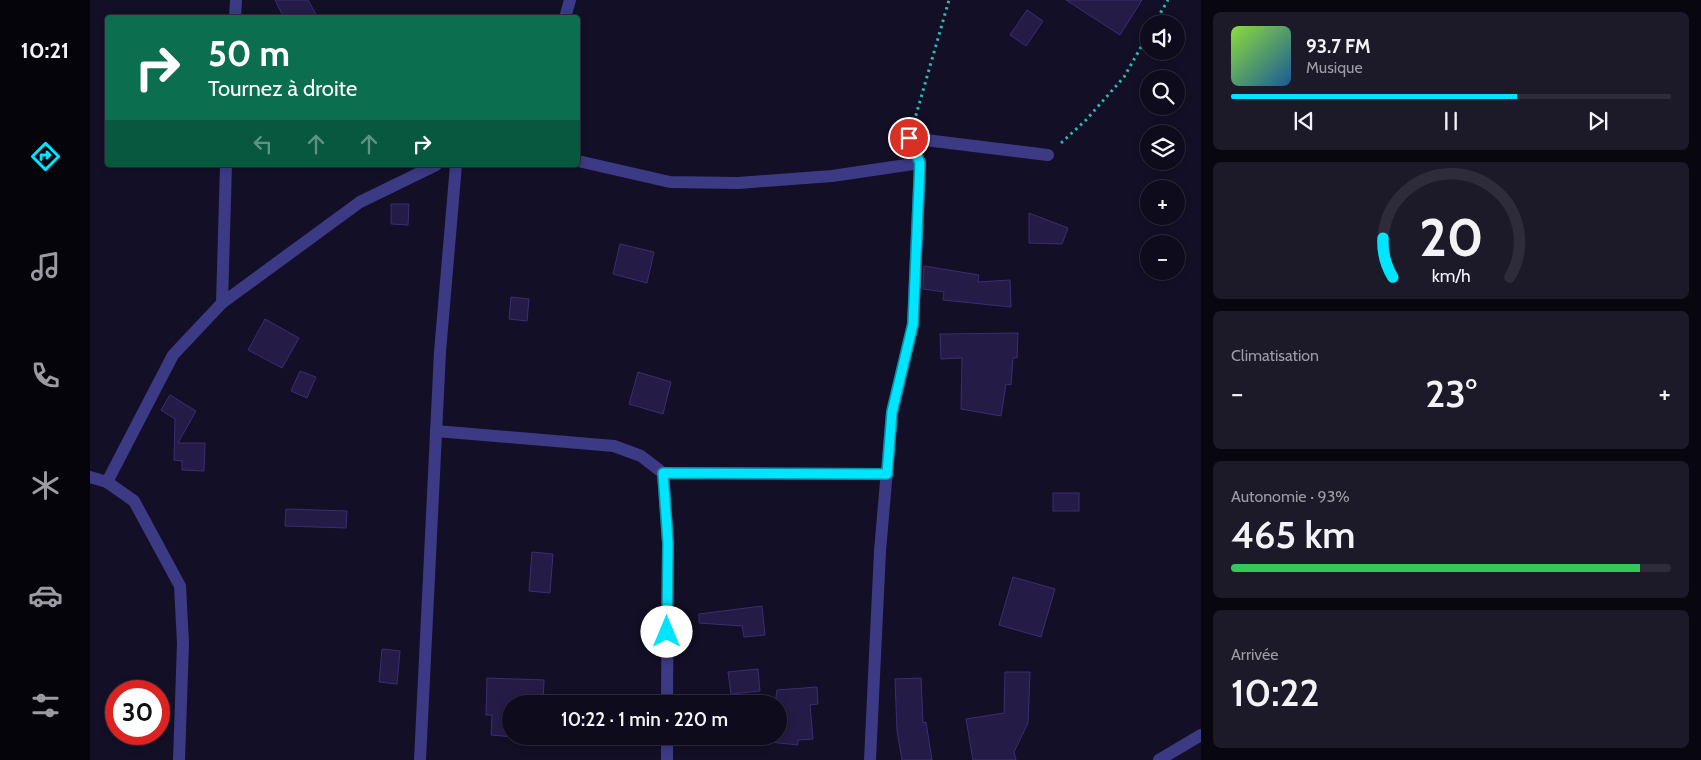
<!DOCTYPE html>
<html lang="fr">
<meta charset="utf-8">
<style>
body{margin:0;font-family:Cabin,sans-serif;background:#1c1929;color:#f1f3f6;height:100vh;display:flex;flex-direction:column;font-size:19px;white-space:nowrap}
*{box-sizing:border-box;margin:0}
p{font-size:16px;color:#9b9ba3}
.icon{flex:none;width:28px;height:28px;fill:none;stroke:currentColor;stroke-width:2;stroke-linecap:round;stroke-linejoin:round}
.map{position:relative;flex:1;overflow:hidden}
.drawer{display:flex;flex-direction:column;gap:12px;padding:12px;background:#08060f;width:500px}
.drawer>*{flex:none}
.hud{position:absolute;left:15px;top:15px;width:475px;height:152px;border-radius:5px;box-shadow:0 2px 8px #0003,0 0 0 1px #2e2b3b;background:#0b6e4f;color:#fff;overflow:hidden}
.buttons{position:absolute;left:1050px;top:15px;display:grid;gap:10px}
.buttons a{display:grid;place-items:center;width:45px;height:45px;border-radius:50%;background:#0e0b1c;box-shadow:0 2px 8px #0003,0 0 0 1px #2e2b3b;font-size:25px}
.speed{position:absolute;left:15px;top:680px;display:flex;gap:10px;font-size:25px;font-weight:700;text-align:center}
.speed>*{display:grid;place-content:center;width:65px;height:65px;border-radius:50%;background:#0e0b1c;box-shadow:0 2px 8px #0003,0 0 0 1px #2e2b3b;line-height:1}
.speed .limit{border:8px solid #d22;background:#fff;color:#111}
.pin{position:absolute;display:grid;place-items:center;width:42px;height:42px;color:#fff;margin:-21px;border:2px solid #fff;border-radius:50%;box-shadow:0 1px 5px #0007}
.me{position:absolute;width:55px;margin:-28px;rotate:0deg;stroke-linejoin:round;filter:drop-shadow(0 0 4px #0008)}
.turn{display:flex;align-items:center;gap:18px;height:105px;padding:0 20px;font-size:22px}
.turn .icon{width:65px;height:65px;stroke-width:2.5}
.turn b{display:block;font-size:35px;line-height:42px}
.lanes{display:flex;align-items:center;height:48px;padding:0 20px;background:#0003;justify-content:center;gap:25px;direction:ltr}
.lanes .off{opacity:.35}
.big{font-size:38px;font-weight:600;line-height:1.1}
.drawer .tile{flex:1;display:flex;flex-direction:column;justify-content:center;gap:8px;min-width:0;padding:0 18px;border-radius:8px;background:#1c1929}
.drawer .dial{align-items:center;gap:0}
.dial svg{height:130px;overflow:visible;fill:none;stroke:#2e2b3b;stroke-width:7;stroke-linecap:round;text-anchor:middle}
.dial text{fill:#f1f3f6;stroke:none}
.song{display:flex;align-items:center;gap:15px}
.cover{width:60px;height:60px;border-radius:8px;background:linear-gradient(135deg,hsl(90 70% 55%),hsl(210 70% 35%))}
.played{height:5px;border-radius:2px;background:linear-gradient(90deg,#00e5ff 65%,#2e2b3b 65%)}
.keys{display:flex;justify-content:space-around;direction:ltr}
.heat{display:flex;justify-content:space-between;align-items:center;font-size:28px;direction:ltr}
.charge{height:8px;border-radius:4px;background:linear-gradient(90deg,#34c759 93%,#2e2b3b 0)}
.trip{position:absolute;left:412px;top:695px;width:285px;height:50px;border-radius:25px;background:#0e0b1c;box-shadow:0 2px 8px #0003,0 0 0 1px #2e2b3b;font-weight:600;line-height:50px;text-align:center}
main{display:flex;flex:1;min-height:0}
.tab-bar{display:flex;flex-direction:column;width:90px;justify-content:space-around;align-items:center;background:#06040b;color:#9b9ba3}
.tab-bar .icon{width:35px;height:35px}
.tab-bar .active{color:#00e5ff}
.tab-bar b{font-size:22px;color:#f1f3f6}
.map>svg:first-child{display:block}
.building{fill:#241b47;stroke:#3b2d73}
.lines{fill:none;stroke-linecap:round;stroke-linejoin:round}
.path{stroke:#2fb8b0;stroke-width:3;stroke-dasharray:2.5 4;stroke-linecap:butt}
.street{stroke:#3d3a85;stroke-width:12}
.route-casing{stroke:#0095a6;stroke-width:12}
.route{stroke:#00e5ff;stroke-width:9}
</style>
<main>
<nav class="tab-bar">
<b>10:21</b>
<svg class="icon active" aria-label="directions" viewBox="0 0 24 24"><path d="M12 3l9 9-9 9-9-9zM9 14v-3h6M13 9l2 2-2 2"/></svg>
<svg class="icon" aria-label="music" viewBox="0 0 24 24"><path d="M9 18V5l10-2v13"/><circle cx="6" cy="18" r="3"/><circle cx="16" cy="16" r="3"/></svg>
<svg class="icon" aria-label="phone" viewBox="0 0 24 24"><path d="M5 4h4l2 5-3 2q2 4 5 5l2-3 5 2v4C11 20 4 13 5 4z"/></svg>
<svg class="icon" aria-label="climate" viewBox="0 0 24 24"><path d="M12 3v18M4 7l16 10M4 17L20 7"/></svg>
<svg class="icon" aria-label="car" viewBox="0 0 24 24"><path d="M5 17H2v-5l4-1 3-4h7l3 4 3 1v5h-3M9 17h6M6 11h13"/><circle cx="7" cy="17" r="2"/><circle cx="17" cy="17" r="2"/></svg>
<svg class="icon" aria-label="filters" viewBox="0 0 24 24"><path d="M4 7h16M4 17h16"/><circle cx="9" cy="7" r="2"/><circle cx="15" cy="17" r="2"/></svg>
</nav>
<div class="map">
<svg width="1111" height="760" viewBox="0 0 1111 760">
<rect width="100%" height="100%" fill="#130f26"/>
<!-- building -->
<g class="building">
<path d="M 185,0 L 218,0 L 228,18 L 194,18 Z"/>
<path d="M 976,0 L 1052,0 L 1030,35 Z"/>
<path d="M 937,10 L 953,21 L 936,46 L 920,35 Z"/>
<path d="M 301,204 L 319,204 L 318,225 L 301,224 Z"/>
<path d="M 939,213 L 978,228 L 972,244 L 939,243 Z"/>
<path d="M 530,244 L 564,252 L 557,283 L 523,274 Z"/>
<path d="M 834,266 L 889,275 L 888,282 L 920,280 L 921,307 L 853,300 L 854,292 L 833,289 Z"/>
<path d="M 421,297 L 439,299 L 437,321 L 419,319 Z"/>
<path d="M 175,319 L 209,338 L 192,368 L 158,350 Z"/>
<path d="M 928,333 L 927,358 L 923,358 L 921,385 L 916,384 L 911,416 L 871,409 L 872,358 L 851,359 L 850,334 Z"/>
<path d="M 210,371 L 226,377 L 217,398 L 201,391 Z"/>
<path d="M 548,372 L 581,382 L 573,414 L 539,404 Z"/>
<path d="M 80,395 L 106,411 L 88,443 L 115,443 L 114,471 L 92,470 L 92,461 L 84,460 L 85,419 L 71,410 Z"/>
<rect x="963" y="493" width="26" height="18"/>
<path d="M 196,509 L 257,511 L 256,528 L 195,526 Z"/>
<path d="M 442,552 L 463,554 L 460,593 L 439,591 Z"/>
<path d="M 923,577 L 965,589 L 951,637 L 909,625 Z"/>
<path d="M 672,606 L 675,635 L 654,637 L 652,626 L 609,623 L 609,614 Z"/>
<path d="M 292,649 L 310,651 L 307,684 L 289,682 Z"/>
<path d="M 668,669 L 670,691 L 641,694 L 638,672 Z"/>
<path d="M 915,672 L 940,672 L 938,723 L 924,752 L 926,760 L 883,760 L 876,719 L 914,713 Z"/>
<path d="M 397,678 L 454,680 L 453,704 L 421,704 L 421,736 L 434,736 L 434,738 L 401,735 L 402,715 L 396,715 Z"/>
<path d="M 831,678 L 833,723 L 836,722 L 842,760 L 812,760 L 807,731 L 805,679 Z"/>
<path d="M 727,687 L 728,704 L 720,705 L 723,739 L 708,740 L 708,745 L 680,742 L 681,736 L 689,736 L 689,704 L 685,704 L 687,690 Z"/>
</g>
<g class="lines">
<!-- path -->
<g class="path">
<path d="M 1064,24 L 1078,0"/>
<path d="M 824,122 L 859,0"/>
<path d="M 971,143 L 996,120 L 1034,77 L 1059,33"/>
</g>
<!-- street -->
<g class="street">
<path d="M 145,18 L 146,0"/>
<path d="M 475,18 L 480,0"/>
<path d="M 488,161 L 580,182 L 648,183 L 742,176 L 830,163 L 819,138 L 958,155"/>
<path d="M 132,303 L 136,165"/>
<path d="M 346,431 L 524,446 L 551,456 L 573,473 L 797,474"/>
<path d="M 573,473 L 578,543 L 577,704"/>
<path d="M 0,477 L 17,482 L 44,501 L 90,586 L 93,643 L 89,760"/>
<path d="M 17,482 L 83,355 L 132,303 L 270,202 L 346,165"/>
<path d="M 330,760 L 350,352 L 366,165"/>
<path d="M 577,760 L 577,736"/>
<path d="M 780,760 L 790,551 L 802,412 L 823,324 L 830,163"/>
<path d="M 1069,760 L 1111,735"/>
</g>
</g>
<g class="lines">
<defs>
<path id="route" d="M 577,632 L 578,543 L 573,473 L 797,474 L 802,412 L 823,324 L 830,163 L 819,138"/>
</defs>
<!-- route casing -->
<use href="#route" class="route-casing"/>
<!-- route -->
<use href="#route" class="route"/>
</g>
</svg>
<div class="buttons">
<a><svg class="icon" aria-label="sound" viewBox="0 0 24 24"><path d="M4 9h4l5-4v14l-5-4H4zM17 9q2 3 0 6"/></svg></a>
<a><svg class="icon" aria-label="search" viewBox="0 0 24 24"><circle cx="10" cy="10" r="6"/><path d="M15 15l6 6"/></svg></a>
<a><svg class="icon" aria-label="layers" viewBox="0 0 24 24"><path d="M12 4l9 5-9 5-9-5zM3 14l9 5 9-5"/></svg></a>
<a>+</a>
<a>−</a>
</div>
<div class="speed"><div class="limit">30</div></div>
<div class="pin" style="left:819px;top:138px;background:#d93025"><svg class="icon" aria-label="arrive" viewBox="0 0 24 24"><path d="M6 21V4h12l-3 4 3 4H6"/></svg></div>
<svg class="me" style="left:577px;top:632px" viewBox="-20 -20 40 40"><circle r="19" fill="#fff"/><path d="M0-13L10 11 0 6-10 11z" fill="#00e5ff"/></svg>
<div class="trip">10:22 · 1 min · 220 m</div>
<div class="hud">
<div class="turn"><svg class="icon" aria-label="right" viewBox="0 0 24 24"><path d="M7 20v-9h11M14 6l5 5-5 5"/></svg><div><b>50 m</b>Tournez à droite</div></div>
<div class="lanes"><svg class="icon off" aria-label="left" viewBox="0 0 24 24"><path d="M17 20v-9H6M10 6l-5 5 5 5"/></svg><svg class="icon off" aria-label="ahead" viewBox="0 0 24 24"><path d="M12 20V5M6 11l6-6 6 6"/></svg><svg class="icon off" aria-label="ahead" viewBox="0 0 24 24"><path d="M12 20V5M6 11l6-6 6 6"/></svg><svg class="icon" aria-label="right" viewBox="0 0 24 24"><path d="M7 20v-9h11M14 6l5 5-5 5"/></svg></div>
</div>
</div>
<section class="drawer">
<div class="tile">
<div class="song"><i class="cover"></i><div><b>93.7 FM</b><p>Musique</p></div></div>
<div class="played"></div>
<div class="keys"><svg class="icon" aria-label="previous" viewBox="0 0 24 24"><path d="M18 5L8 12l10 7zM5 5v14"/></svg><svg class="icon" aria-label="pause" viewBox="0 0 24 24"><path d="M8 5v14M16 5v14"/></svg><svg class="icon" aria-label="next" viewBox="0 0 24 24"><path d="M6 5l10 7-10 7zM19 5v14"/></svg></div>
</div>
<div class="tile dial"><svg viewBox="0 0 100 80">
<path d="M14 69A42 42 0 1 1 86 69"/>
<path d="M14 69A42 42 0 0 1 8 45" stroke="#00e5ff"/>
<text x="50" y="56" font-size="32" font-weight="700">20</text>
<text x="50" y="72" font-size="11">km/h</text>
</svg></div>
<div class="tile"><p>Climatisation</p>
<div class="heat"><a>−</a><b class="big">23°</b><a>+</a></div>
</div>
<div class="tile"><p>Autonomie · 93%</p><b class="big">465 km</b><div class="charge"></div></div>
<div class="tile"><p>Arrivée</p><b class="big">10:22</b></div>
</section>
</main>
